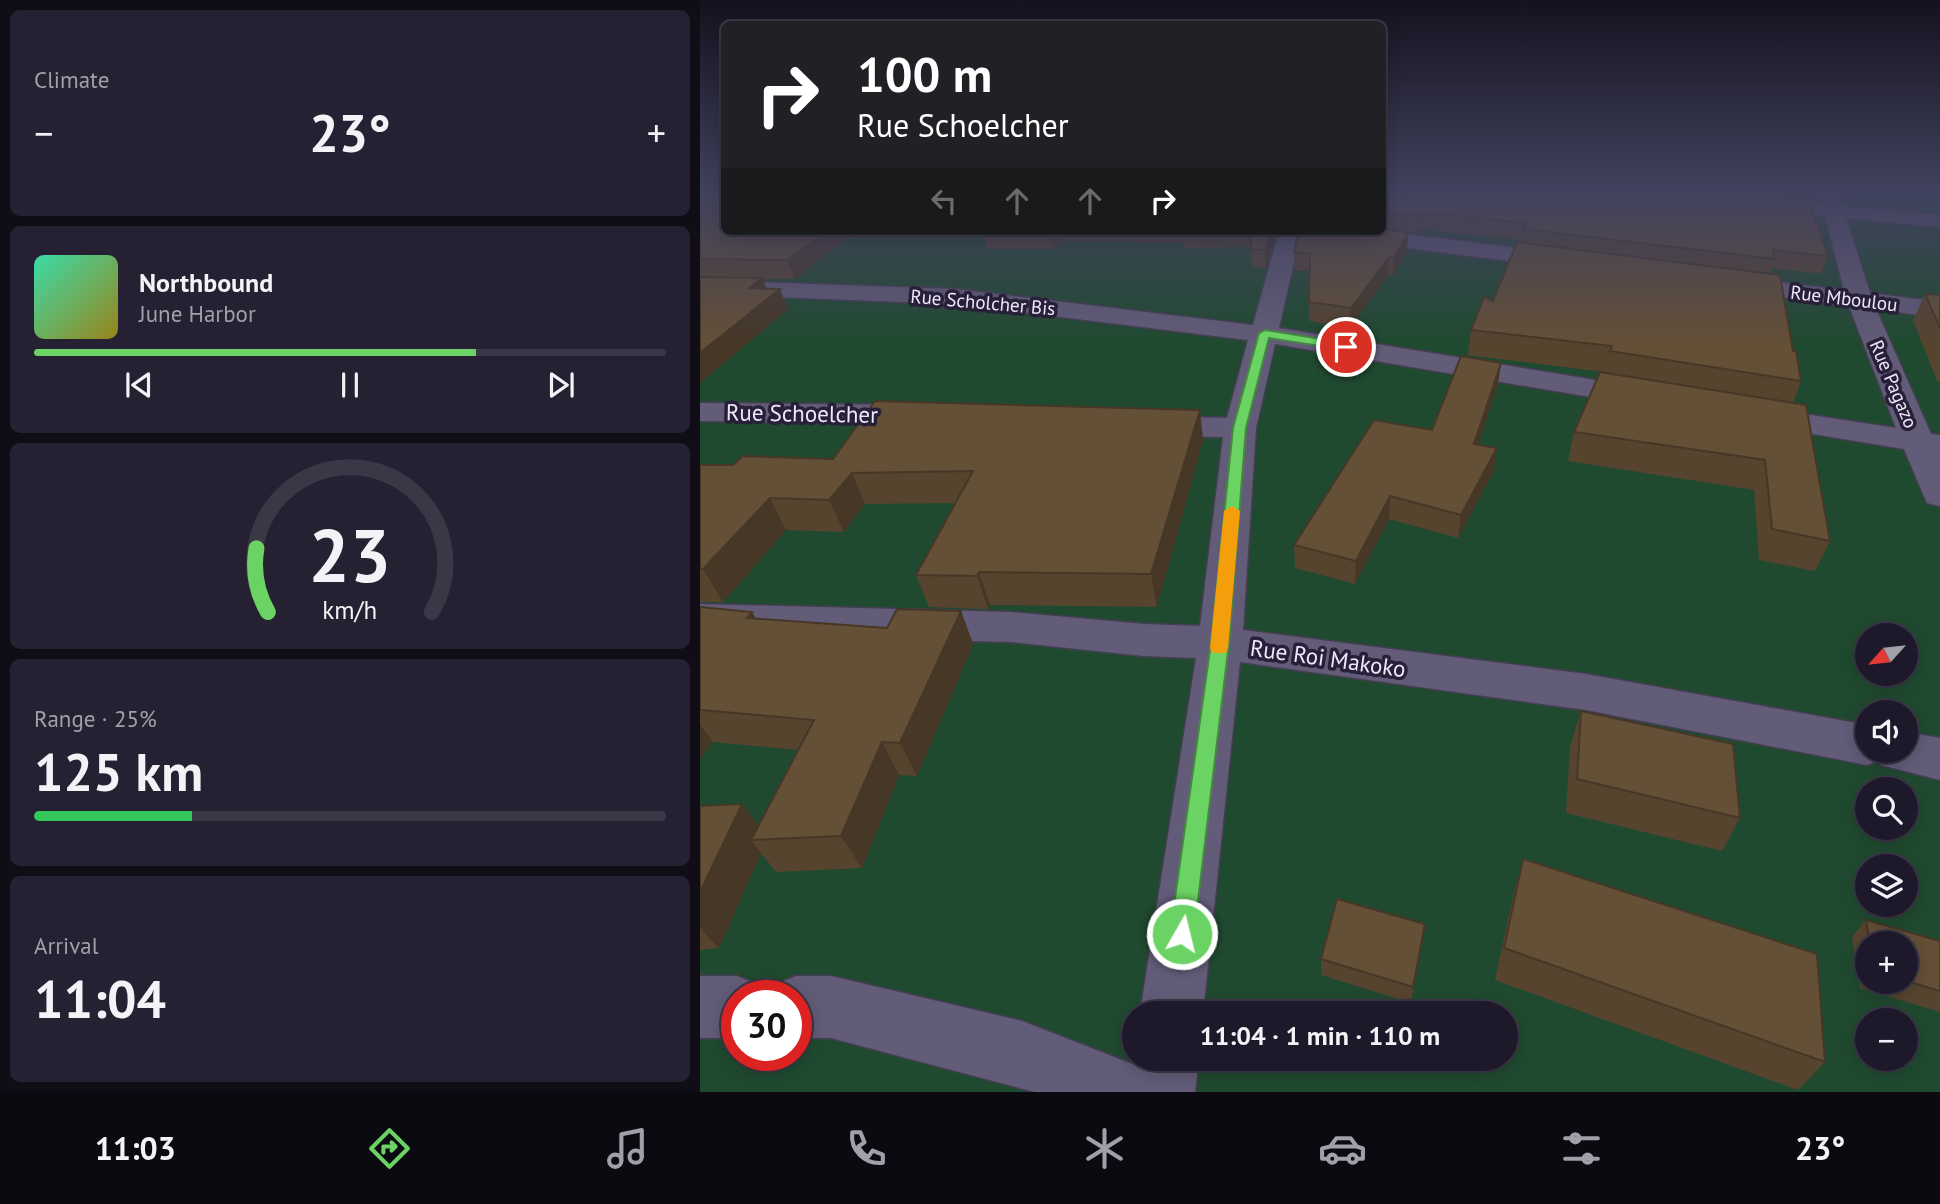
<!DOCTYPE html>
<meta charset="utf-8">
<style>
body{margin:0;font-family:"PT Sans",sans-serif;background:#252132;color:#f1f3f6;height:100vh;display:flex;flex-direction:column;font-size:26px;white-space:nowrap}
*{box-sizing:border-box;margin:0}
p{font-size:23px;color:#a0a0a8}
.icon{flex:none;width:38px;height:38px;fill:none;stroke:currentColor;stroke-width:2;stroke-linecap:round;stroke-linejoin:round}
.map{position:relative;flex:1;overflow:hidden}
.details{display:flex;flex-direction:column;gap:10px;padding:10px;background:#100d17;width:700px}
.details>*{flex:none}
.guide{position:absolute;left:21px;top:21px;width:665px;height:214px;border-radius:10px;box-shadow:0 4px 18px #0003,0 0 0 2px #3b3747;background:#202124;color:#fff;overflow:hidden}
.needle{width:46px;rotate:243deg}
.tools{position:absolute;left:1155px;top:623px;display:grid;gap:14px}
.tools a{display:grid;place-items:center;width:63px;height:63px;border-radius:50%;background:#1d182a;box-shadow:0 4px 18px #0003,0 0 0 2px #3b3747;font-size:35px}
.speed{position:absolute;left:21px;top:980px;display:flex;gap:14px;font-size:35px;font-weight:700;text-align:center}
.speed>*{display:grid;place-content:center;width:91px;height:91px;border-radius:50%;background:#1d182a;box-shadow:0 4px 18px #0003,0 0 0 2px #3b3747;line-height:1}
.speed .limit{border:10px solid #d22;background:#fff;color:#111}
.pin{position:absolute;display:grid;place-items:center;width:60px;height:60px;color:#fff;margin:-30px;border:4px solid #fff;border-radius:50%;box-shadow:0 2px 7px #0007}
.me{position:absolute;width:77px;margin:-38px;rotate:8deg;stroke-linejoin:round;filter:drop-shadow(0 0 5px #0008)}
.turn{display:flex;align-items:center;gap:24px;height:147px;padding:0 21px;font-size:32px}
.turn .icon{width:91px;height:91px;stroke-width:2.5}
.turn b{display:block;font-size:49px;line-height:60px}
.lanes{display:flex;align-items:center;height:66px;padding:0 21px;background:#0003;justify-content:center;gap:35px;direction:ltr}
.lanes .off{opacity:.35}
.big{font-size:52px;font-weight:800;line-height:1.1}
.details .widget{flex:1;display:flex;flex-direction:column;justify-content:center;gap:10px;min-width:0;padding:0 24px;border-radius:10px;background:#252132}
.details .dial{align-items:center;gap:0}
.dial svg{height:182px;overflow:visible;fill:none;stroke:#3b3747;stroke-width:7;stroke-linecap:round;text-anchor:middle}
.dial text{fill:#f1f3f6;stroke:none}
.song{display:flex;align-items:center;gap:21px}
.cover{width:84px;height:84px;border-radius:10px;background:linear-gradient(135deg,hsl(160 70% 55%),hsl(50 70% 35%))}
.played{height:7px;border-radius:4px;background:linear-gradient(90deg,#6bd363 70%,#3b3747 70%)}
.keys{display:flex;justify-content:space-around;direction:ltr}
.heat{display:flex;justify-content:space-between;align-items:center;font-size:38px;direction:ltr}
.charge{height:10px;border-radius:5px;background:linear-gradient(90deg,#34c759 25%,#3b3747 0)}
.trip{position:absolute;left:422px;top:1001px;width:396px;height:70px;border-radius:35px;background:#1d182a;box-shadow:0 4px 18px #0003,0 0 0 2px #3b3747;font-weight:800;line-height:70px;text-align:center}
.menu{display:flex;height:112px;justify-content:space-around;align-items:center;background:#0c0a11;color:#a0a0a8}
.menu .icon{width:49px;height:49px}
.menu .current{color:#6bd363}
.menu b{font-size:32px;color:#f1f3f6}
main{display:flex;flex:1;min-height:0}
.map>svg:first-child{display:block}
.green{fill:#204a30;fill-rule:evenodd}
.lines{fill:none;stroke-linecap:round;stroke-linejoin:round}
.minor-casing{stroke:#453e53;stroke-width:3}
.minor{fill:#635c78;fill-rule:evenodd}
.wall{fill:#56442f;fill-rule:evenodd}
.shaded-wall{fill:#463726}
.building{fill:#644f37;stroke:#463726;stroke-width:2}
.route{fill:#6bd363;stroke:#468940;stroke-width:2}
.slow{fill:#f59e0b}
.labels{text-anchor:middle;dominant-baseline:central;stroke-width:7;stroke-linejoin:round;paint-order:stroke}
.far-street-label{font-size:19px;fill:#ece8f9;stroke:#272038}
.street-label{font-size:23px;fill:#ece8f9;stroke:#272038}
</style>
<main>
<section class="details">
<div class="widget"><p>Climate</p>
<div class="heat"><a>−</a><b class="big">23°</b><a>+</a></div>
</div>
<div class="widget">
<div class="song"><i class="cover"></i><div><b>Northbound</b><p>June Harbor</p></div></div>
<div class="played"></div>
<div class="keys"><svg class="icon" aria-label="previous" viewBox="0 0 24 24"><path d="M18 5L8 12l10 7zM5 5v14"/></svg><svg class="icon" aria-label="pause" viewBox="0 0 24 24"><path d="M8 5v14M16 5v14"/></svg><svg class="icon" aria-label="next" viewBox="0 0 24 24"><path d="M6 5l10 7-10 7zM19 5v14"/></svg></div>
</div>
<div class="widget dial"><svg viewBox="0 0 100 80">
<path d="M14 69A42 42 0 1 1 86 69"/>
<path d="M14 69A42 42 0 0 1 9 41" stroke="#6bd363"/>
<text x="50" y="56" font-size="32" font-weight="700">23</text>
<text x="50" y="72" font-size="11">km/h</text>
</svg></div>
<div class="widget"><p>Range · 25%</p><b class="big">125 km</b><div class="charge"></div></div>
<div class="widget"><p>Arrival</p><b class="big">11:04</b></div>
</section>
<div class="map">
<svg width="1240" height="1092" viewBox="0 0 1240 1092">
<rect width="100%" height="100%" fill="#272038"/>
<!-- green -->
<path class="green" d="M 0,191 L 24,191 L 24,231 L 682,231 L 683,191 L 1240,191 L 1240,1092 L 0,1092 ZM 1167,635 L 1206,635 L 1206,674 L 1167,674 ZM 1167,712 L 1206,712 L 1206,751 L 1167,751 ZM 1167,789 L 1206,789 L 1206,828 L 1167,828 ZM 1167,866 L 1206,866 L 1206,905 L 1167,905 ZM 1167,943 L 1206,943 L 1206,982 L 1167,982 ZM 37,996 L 96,996 L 96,1055 L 37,1055 ZM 434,1013 L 805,1013 L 805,1059 L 434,1059 ZM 1167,1020 L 1206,1020 L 1206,1059 L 1167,1059 Z"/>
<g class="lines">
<defs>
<g id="minor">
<path d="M 1118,191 L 1138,191 L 1142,206 L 1240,215 L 1240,227 L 1146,218 L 1170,293 L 1240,302 L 1240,318 L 1176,309 L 1231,434 L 1240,435 L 1240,506 L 1227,503 L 1204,449 L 1059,425 L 1048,423 L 1043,416 L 1048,409 L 1059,407 L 1196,428 L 1149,306 L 1030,290 L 1021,288 L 1018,283 L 1021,278 L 1030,276 L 1144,290 L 1125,216 L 1106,213 L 1103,209 L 1106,205 L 1121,204 Z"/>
<path d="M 579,231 L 601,231 L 579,328 L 944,388 L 955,390 L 959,397 L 955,404 L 944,406 L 575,344 L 556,428 L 543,630 L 886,674 L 1167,725 L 1167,751 L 1206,751 L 1206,732 L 1240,738 L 1240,780 L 1181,765 L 1178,761 L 1167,765 L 886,710 L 540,662 L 503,1013 L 440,1013 L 496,658 L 444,656 L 311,642 L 0,634 L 0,604 L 311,612 L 444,624 L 500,626 L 523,437 L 450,436 L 439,433 L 434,426 L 439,419 L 450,416 L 527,418 L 548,340 L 255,304 L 0,294 L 0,280 L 255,289 L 553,325 Z"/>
<path d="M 621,231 L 682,231 L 863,254 L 871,256 L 875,261 L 871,266 L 863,268 L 632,238 L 624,236 Z"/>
<path d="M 0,403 L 218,405 L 229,407 L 234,414 L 229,421 L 218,423 L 0,421 Z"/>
<path d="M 0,976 L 37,976 L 59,985 L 64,996 L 37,996 L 37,1038 L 0,1038 Z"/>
<path d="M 96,976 L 131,976 L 322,1021 L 432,1064 L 434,1057 L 499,1059 L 495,1092 L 335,1092 L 131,1038 L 96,1038 L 96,996 L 69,996 L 74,985 Z"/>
</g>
</defs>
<!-- minor casing -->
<use href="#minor" class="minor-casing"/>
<!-- minor -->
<use href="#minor" class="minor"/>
</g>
<!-- wall -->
<g class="wall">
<path d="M 1,191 L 24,191 L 157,231 L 95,279 L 62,279 L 67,289 L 88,309 L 0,383 L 0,194 L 2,194 Z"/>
<path d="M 682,191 L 1128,256 L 1121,274 L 1072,268 L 1070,274 L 1101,381 L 1093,403 L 1130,541 L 1115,571 L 1059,560 L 1054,490 L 868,461 L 874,432 L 905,372 L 768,355 L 771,330 L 793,301 L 822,240 L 718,229 L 717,233 L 682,228 Z"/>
<path d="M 1023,191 L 1100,191 L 1098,198 Z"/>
<path d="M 284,231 L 577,231 L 566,268 L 552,267 L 551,247 L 484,248 L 483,243 L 362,241 L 353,249 L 287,249 L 283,232 Z"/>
<path d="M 707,251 L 693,276 L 688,275 L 650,328 L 609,321 L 610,271 L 595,270 L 594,252 Z"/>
<path d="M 1225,294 L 1240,295 L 1240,382 L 1237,381 L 1213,320 Z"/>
<path d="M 801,363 L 798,383 L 778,445 L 794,470 L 758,538 L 689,519 L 655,584 L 595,568 L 594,545 L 732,430 Z"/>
<path d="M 503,440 L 457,607 L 290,605 L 288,609 L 229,607 L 216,575 L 256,503 L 165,504 L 144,532 L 86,530 L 23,602 L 0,602 L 0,465 L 33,465 Z"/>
<path d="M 0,607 L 52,612 L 56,619 L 187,628 L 261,611 L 273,644 L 217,776 L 199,775 L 162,868 L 76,872 L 61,853 L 19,948 L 0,950 L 0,806 L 42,804 L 59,826 L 99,750 L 13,742 L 0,759 Z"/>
<path d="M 881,711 L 1040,818 L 1022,851 L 866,813 L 870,746 Z"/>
<path d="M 823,859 L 1125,1062 L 1098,1090 L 795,980 L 814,892 Z"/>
<path d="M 1166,920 L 1240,941 L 1240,1012 L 1160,988 L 1152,937 ZM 1167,943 L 1206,943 L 1206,982 L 1167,982 Z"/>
<path d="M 725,924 L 711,1003 L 621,975 L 621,959 Z"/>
</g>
<!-- shaded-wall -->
<g class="shaded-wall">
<path d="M 720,212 L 718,229 L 717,233 L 718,216 Z"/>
<path d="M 127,231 L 157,231 L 95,279 L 87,260 Z"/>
<path d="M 349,231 L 360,231 L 362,241 L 353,249 Z"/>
<path d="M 571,231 L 577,231 L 566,268 L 565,250 Z"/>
<path d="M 708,233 L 707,251 L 693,276 L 694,257 Z"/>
<path d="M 689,257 L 688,275 L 650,328 L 651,308 Z"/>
<path d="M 62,278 L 70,297 L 80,289 L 88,309 L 0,383 L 0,353 L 49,288 Z"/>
<path d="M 801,363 L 798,383 L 771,466 L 774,444 Z"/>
<path d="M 500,410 L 503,440 L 457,607 L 451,574 Z"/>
<path d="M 797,448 L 794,470 L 758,538 L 761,515 Z"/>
<path d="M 152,473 L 165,504 L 144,532 L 129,500 Z"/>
<path d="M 690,496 L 689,519 L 655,584 L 656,561 Z"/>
<path d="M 70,498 L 86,530 L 23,602 L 3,569 Z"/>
<path d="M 279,572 L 290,605 L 288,609 L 277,576 Z"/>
<path d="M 261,611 L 273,644 L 217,776 L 200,743 Z"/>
<path d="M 52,612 L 72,645 L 47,618 Z"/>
<path d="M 0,725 L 13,742 L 0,759 Z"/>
<path d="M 182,742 L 199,775 L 162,868 L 141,836 Z"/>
<path d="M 42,804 L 67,837 L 51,840 L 61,853 L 19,948 L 0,928 L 0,892 Z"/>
</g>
<!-- building -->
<g class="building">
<path d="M 18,191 L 24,191 L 24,231 L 127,231 L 87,260 L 0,259 L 0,194 L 18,195 Z"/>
<path d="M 682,191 L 1015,191 L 1109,200 L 1128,256 L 1073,250 L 1075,259 L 823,229 L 825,223 L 720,212 L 718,216 L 682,211 Z"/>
<path d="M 682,229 L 708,233 L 694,257 L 689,257 L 651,308 L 609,302 L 610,253 L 594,252 L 599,231 L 682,231 Z"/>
<path d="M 284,231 L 350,231 L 283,232 Z"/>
<path d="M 551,231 L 571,231 L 565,250 L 551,249 Z"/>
<path d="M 817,242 L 1080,275 L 1093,351 L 1096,351 L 1101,381 L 910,351 L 912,346 L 771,330 L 784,297 L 793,301 Z"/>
<path d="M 0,277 L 62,278 L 49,288 L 80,289 L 0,353 Z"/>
<path d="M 1225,294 L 1240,295 L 1240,328 Z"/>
<path d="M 761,356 L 801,363 L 774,444 L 797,448 L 761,515 L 690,496 L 656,561 L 594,545 L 674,420 L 732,430 Z"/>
<path d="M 900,372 L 1106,405 L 1130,541 L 1072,529 L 1065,460 L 874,432 Z"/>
<path d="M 175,401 L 500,410 L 451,574 L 279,572 L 277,576 L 216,575 L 273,471 L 152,473 L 129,500 L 70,498 L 3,569 L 0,569 L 0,465 L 33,465 L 43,456 L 133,459 Z"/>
<path d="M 0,607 L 52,612 L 47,618 L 187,628 L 197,609 L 261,611 L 200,743 L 182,742 L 141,836 L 51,840 L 114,720 L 0,710 Z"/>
<path d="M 881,711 L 1033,744 L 1040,818 L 877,779 Z"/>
<path d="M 42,804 L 0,892 L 0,806 Z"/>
<path d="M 823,859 L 1117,954 L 1125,1062 L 804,948 Z"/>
<path d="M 637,899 L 725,924 L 713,987 L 621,959 Z"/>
<path d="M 1166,920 L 1240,941 L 1240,991 L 1206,981 L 1206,943 L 1170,943 Z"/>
</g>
<!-- sky -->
<linearGradient id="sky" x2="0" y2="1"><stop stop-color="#15121f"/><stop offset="0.56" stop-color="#41425e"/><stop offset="1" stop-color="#41425e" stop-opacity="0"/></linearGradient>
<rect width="1240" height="344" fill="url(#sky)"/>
<!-- route -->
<path class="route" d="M 565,330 L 646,343 L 652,347 L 646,350 L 569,338 L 546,428 L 529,643 L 494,934 L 490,942 L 482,946 L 473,942 L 470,934 L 511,643 L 533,428 L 559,333 Z"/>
<!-- slow -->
<path class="slow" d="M 532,506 L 540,511 L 528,648 L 526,653 L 513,653 L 510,648 L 524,511 Z"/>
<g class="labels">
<!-- far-street labels -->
<g class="far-street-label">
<text transform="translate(1144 298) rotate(7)">Rue Mboulou</text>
<text transform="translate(283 302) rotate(5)">Rue Scholcher Bis</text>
<text transform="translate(1194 384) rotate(67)">Rue Pagazo</text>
</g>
<!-- street labels -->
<g class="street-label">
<text transform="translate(102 413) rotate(1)">Rue Schoelcher</text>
<text transform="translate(628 658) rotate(8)">Rue Roi Makoko</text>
</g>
</g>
</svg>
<div class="tools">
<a><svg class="needle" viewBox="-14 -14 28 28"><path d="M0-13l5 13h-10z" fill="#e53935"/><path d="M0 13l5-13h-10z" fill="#a0a0a8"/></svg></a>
<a><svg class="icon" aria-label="sound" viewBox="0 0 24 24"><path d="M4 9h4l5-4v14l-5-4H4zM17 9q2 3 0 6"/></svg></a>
<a><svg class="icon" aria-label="search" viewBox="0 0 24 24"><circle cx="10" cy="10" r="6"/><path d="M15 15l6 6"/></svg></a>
<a><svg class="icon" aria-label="layers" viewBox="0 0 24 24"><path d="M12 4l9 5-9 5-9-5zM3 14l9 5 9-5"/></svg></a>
<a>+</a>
<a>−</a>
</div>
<div class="speed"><div class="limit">30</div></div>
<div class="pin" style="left:646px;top:347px;background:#d93025"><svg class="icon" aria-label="arrive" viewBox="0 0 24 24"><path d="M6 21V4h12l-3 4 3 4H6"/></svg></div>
<svg class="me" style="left:482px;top:934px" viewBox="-20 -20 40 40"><circle r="17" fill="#6bd363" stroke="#fff" stroke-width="3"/><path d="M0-11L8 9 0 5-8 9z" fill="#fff"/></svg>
<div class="trip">11:04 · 1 min · 110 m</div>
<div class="guide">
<div class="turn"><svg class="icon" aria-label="right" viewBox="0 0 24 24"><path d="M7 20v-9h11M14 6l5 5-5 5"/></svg><div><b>100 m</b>Rue Schoelcher</div></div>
<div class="lanes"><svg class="icon off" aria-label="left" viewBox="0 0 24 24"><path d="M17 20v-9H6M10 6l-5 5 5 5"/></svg><svg class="icon off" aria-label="ahead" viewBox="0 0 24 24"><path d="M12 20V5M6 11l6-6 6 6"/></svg><svg class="icon off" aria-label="ahead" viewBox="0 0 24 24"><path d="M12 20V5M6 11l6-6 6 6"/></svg><svg class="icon" aria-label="right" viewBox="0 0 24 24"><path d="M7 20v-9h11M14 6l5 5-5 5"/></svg></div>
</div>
</div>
</main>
<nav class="menu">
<b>11:03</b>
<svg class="icon current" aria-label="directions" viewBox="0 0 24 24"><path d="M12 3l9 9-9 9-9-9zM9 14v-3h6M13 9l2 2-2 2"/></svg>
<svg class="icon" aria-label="music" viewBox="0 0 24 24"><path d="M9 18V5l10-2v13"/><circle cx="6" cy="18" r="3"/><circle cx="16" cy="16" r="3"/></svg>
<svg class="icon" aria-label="phone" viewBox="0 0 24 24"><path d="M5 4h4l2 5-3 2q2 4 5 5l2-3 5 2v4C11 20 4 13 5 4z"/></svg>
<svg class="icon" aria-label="climate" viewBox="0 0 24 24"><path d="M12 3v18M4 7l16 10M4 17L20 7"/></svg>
<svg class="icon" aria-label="car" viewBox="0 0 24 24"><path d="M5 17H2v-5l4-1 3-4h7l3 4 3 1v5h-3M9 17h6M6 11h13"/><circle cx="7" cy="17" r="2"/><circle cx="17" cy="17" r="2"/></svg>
<svg class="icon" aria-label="filters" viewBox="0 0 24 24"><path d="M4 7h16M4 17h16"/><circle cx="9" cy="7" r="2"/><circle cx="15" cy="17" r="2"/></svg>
<b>23°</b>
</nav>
